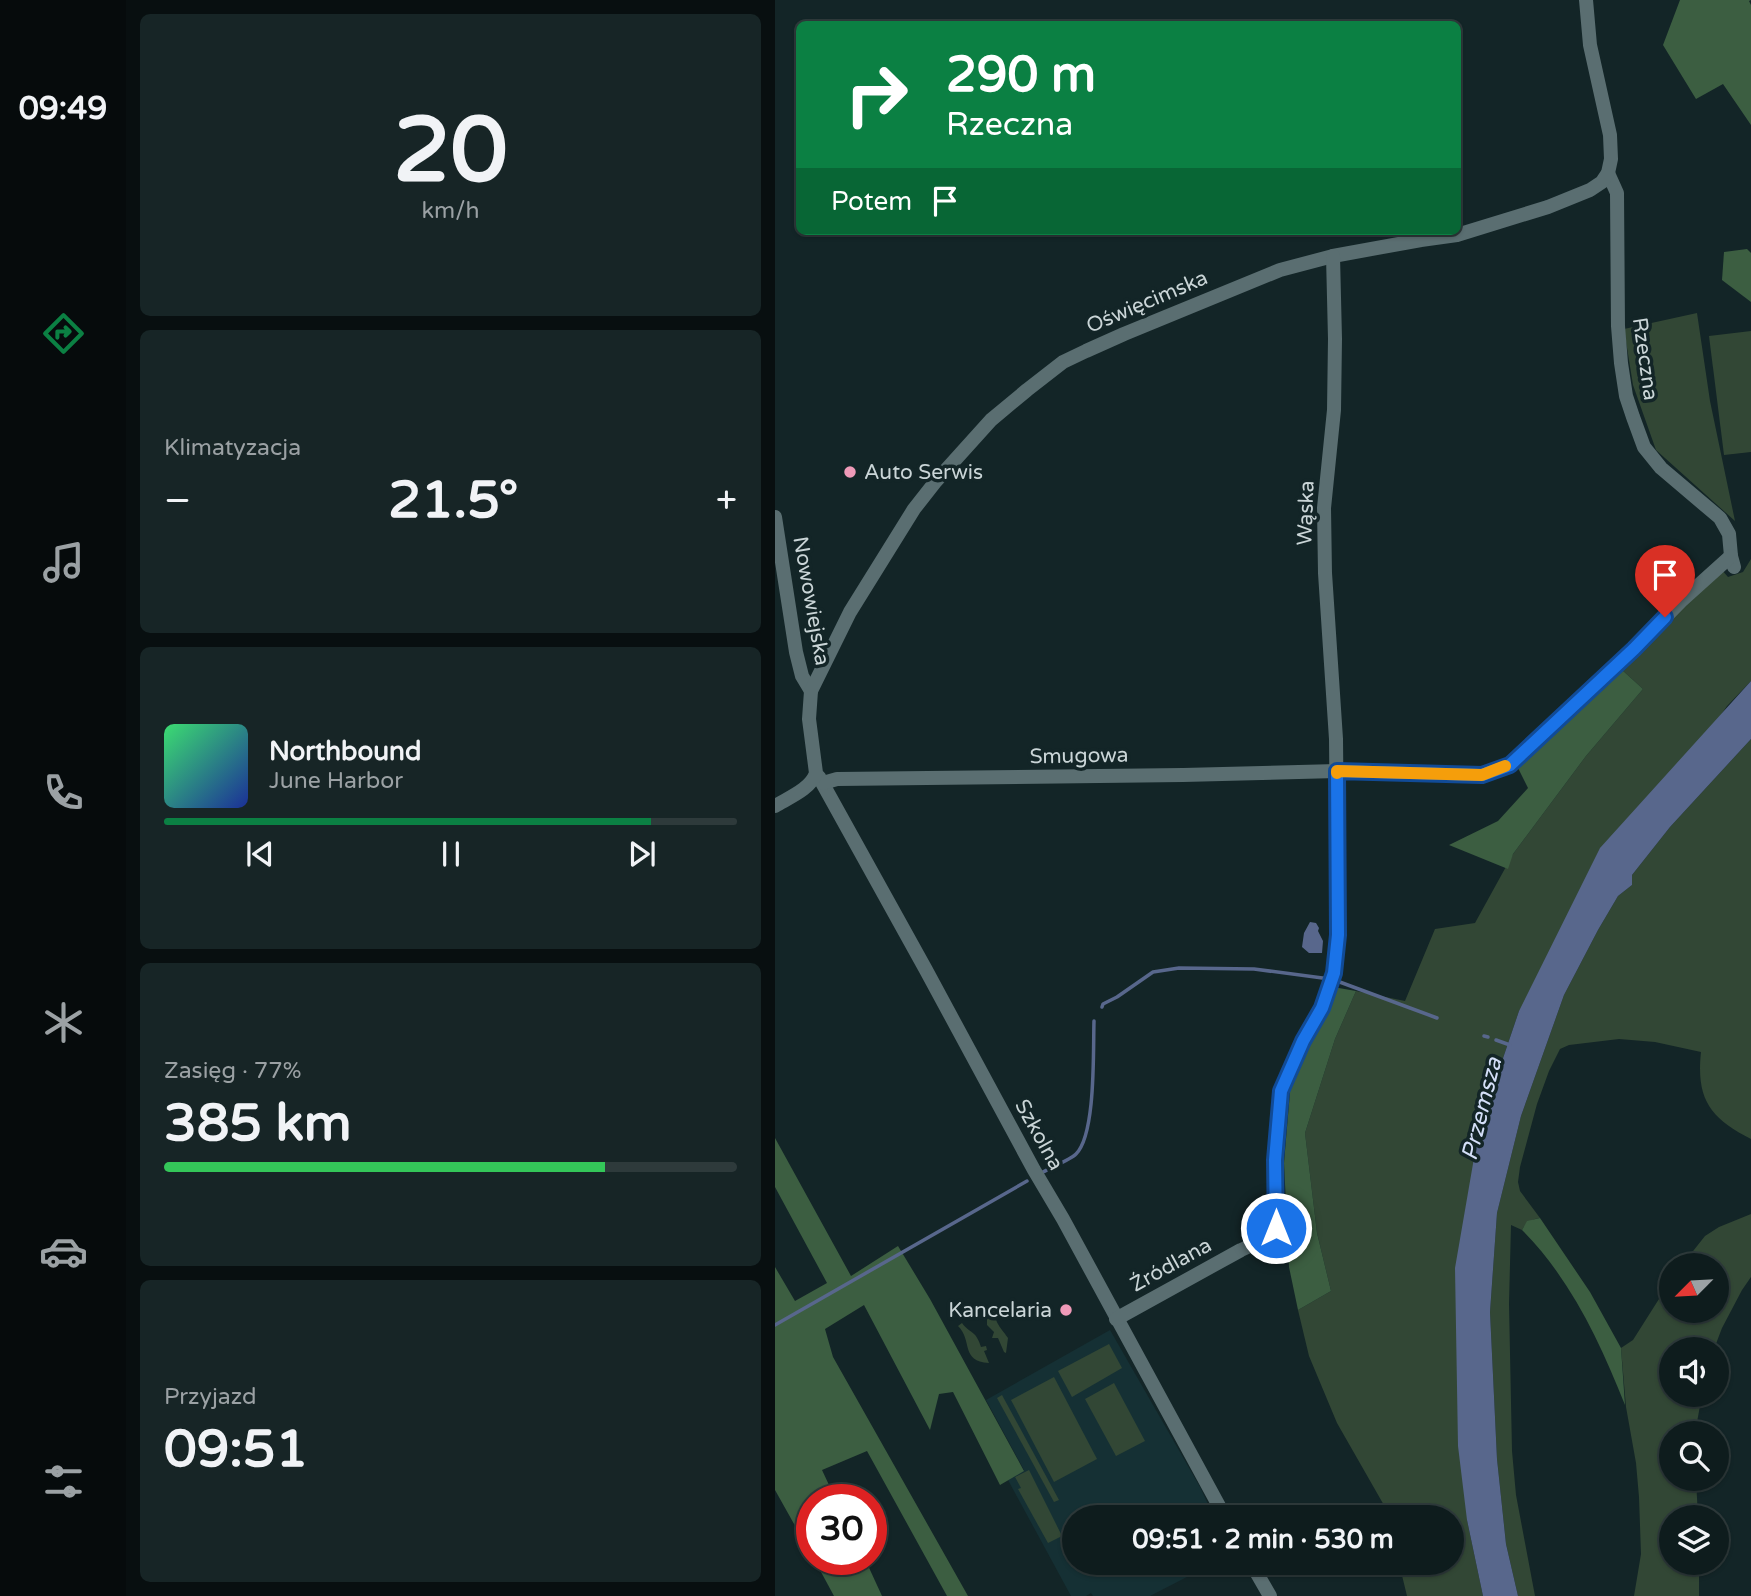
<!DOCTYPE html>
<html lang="pl">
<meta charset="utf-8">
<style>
body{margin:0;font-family:"Varela Round",sans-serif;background:#172526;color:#f1f3f6;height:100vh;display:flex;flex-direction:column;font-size:26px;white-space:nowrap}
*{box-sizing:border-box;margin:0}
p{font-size:23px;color:#9ba1a4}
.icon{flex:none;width:38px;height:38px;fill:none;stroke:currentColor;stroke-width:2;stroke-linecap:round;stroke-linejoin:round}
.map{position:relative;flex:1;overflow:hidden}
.panel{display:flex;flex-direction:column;gap:14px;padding:14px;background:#080f10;width:649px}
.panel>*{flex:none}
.banner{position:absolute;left:21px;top:21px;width:665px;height:214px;border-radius:10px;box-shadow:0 2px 5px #0004,0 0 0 2px #2e3a3b;background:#0b8043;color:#fff;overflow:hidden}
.needle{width:46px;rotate:246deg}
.tools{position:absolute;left:884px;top:1253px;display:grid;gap:14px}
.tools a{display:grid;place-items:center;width:70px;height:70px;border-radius:50%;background:#0e1c1d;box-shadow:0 2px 5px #0004,0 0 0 2px #2e3a3b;font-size:35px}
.speed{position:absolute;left:21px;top:1484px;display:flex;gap:14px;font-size:35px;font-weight:700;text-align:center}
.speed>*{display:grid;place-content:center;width:91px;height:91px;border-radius:50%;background:#0e1c1d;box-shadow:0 2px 5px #0004,0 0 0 2px #2e3a3b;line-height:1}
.speed .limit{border:10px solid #d22;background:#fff;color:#111}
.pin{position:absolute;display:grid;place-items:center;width:60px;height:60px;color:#fff;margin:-72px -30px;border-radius:50% 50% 50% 0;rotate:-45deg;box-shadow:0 0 7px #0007}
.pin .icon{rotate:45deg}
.me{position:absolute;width:77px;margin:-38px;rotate:0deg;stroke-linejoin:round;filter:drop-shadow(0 0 5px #0008)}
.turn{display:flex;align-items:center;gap:24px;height:147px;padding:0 35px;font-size:32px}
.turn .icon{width:91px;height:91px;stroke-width:2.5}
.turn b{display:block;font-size:49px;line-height:60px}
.then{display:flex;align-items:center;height:66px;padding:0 35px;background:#0003;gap:14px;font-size:26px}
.big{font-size:52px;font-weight:700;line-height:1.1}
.panel .card{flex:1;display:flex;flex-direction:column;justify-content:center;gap:10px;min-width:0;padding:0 24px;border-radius:10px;background:#172526}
.panel .dial{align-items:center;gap:0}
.dial b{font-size:91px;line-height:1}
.song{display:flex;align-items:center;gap:21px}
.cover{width:84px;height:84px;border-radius:10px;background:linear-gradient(135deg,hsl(140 70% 55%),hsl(230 70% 35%))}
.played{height:7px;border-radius:4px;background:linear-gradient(90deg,#0b8043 85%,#2e3a3b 85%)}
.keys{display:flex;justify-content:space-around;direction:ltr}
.heat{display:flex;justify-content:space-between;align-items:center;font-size:38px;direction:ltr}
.charge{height:10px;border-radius:5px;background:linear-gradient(90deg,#34c759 77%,#2e3a3b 0)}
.trip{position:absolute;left:287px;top:1505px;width:402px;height:70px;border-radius:35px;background:#0e1c1d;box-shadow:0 2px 5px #0004,0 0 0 2px #2e3a3b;font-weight:700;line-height:70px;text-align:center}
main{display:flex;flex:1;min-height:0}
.tab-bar{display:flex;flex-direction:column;width:126px;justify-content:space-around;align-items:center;background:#060b0c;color:#9ba1a4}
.tab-bar .icon{width:49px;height:49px}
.tab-bar .on{color:#0b8043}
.tab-bar b{font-size:32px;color:#f1f3f6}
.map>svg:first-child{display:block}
.built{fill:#153034}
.green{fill:#324735}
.forest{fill:#3c5e41}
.water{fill:#58678c}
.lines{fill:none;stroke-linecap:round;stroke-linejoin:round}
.stream{stroke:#58678c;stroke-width:3.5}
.minor{stroke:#5a6e71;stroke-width:14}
.route-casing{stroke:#114b97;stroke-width:18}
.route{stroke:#1a73e8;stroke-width:12}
.slow{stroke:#f59e0b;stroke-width:12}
.poi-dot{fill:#ef9ab8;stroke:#132527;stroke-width:2.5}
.labels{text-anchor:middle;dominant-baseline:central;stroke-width:7;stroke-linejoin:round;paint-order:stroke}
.street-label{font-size:21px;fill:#cad5d7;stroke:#132527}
.poi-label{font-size:21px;fill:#cad5d7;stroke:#132527;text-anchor:start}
.water-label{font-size:23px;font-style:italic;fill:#d4dff8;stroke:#132527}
</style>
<main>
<nav class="tab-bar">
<b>09:49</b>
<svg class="icon on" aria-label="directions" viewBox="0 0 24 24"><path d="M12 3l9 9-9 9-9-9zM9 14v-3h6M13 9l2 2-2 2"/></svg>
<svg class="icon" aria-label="music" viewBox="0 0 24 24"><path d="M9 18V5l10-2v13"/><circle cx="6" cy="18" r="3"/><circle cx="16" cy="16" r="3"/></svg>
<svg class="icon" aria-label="phone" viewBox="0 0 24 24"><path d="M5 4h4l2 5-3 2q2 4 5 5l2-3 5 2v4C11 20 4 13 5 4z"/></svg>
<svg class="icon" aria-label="climate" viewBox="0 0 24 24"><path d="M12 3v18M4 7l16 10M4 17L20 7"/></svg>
<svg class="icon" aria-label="car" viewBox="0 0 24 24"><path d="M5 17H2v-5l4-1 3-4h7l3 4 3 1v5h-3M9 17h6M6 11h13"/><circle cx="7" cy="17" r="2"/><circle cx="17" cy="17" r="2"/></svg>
<svg class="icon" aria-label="filters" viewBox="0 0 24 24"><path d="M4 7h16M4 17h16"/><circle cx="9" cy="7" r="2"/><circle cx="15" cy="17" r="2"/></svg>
</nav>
<section class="panel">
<div class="card dial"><b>20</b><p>km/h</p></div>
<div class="card"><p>Klimatyzacja</p>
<div class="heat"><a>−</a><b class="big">21.5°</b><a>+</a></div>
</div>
<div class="card">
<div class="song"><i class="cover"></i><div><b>Northbound</b><p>June Harbor</p></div></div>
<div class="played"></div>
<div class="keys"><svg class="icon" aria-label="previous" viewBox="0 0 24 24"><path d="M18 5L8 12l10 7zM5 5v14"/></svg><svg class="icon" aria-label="pause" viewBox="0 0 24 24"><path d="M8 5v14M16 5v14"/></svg><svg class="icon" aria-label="next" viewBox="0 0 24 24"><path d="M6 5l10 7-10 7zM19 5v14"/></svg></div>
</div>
<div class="card"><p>Zasięg · 77%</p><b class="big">385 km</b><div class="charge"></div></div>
<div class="card"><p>Przyjazd</p><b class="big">09:51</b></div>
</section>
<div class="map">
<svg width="976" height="1596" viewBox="0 0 976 1596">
<rect width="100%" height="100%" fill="#132527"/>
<!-- built -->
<path class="built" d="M 335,1330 L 425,1487 L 439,1517 L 299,1517 L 299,1563 L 439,1563 L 375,1596 L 318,1596 L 316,1593 L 311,1596 L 296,1596 L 233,1480 L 249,1470 L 211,1400 Z"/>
<!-- green -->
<g class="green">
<path d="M 922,313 L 935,401 L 960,521 L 881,450 L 858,385 L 849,329 Z"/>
<path d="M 976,331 L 976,452 L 949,455 L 934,336 Z"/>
<path d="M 976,559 L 976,681 L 952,706 L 744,1011 L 704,1129 L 692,1520 L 708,1596 L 632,1596 L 624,1563 L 677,1563 L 677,1517 L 612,1517 L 610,1507 L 562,1423 L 534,1356 L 523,1310 L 556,1291 L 542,1233 L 530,1133 L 560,1039 L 581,991 L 630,1001 L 660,929 L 700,923 L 738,854 L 811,756 L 868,689 L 846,669 L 946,569 L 953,577 L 968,572 Z"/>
<path d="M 976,739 L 976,1139 C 935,1118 921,1099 926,1052 L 880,1042 L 844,1039 L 794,1045 L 785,1049 L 774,1071 L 762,1104 L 745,1167 L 743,1182 L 745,1191 L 765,1218 C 757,1219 750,1223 747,1230 L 736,1225 L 734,1304 L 737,1451 L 741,1495 L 760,1596 L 743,1596 L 731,1544 L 722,1459 L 715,1312 L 722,1213 L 746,1116 L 789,995 L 823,930 L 843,896 L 857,885 L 857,875 L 895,827 Z"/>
<path d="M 976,1214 L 976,1277 L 967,1290 L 947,1328 L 939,1349 L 896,1349 L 896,1395 L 927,1395 L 920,1433 L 896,1433 L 896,1479 L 921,1479 L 923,1517 L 896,1517 L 896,1563 L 924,1563 L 924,1596 L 859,1596 L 866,1554 L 864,1497 L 861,1463 L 851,1407 L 846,1348 L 858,1340 L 896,1280 L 896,1311 L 942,1311 L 942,1265 L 907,1265 L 930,1236 L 944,1227 Z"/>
<path d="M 220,1306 C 219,1323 224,1325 233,1338 L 231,1353 L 229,1352 L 223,1338 L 217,1338 L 219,1332 L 212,1325 L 212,1307 Z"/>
<path d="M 187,1323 C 195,1334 201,1330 206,1347 L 211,1346 L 212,1350 L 209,1351 L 214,1363 C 185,1361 198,1341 183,1326 Z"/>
<path d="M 334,1344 L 347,1368 L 297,1397 L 283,1371 Z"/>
<path d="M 279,1377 L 322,1459 L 279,1482 L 236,1400 Z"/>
<path d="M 339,1383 L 370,1441 L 341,1456 L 310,1399 Z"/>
<path d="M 227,1395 L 284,1500 L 279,1502 L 222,1398 Z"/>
<path d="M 254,1470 L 287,1536 L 273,1543 L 243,1489 L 246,1488 L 240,1477 Z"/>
</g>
<!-- forest -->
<g class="forest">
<path d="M 905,0 L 976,0 L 974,1 L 976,5 L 976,125 L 948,84 L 921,99 L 888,45 Z"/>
<path d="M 972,249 L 976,253 L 976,302 L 947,280 L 949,252 Z"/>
<path d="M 846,669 L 868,689 L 811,756 L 738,854 L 733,869 L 674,845 L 723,821 L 753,788 L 741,764 Z"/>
<path d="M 558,987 L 581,991 L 560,1039 L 530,1133 L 542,1233 L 556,1291 L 523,1310 L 514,1267 L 509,1163 L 517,1068 Z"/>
<path d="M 0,1138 L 76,1276 L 123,1246 L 155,1299 L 249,1471 L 225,1485 L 178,1392 L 164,1394 L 155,1430 L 89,1305 L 50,1329 L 58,1357 L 193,1596 L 172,1596 L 92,1451 L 47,1470 L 61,1500 L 37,1500 L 37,1556 L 0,1490 L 0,1267 L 20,1301 L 52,1283 L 0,1187 Z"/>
<path d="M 765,1218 L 815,1292 L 846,1348 L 850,1405 C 825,1342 795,1278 747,1230 L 752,1221 Z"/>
<path d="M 39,1559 L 90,1559 L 107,1596 L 59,1596 Z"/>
</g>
<!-- water -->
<g class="water">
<path d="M 976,681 L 976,739 L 895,827 L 857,875 L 857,885 L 843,896 L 823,930 L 789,995 L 746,1116 L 722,1213 L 715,1312 L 722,1459 L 731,1544 L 743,1596 L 708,1596 L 692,1520 L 683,1446 L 680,1268 L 704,1129 L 744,1011 L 825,848 Z"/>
<path d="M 535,922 L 541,923 L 544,928 L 543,931 L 548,941 L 547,953 L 534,953 L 527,947 L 529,933 Z"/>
</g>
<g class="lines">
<!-- stream -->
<g class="stream">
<path d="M 562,981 L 662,1018"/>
<path d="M 327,1007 L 328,1004 L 342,997 L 378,972 L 404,968 L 479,969 L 555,979"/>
<path d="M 709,1036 L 713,1037"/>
<path d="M 721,1040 L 735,1045"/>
<path d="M 268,1172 C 277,1167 295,1160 301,1154 C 321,1134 318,1051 319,1021"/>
<path d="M 0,1325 L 252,1181"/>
</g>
<!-- minor -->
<g class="minor">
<path d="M 833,173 L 842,193 L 843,326 L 846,363 L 851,396 L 858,417 L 869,447 L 886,468 L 945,518 L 954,534 L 956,556 L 959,567"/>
<path d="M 0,517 L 21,652 L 27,676 L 36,691"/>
<path d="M 44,777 L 151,970 L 259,1170 L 288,1219 L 450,1517"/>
<path d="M 48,783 L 62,779 L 408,775 L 562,771 L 707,775 L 735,765 L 859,649 L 906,601 L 956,556"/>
<path d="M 0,806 C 13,798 36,789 41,773 L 34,719 L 36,691 L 75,612 L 139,509 L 161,481 L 216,420 L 252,390 L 288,362 L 311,351 L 349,334 L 505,270 L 558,256 L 646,240 L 682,235 L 773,207 L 815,190 L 827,182 L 833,173 L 836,159 L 835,135 L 815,45 L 811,0"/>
<path d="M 341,1319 L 466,1250 L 490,1239 L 501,1228 L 501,1160 L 506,1091 L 528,1041 L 547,1008 L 559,973 L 563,935 L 561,739 L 550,573 L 549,508 L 559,410 L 560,339 L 558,256"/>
<path d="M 476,1563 L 495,1596"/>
</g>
</g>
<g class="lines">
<defs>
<path id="route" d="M 501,1228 L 500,1160 L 506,1091 L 528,1041 L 547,1008 L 559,973 L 563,935 L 562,771 L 707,775 L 735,765 L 859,649 L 890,617"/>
</defs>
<!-- route casing -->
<use href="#route" class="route-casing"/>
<!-- route -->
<use href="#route" class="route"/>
<!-- slow -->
<path class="slow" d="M 562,773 L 562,771 L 707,775 L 730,766"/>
</g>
<!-- markers -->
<g class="poi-dot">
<circle cx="75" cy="472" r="7"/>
<circle cx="291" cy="1310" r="7"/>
</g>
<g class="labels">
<!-- street labels -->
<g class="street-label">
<text transform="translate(372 302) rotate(-23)">Oświęcimska</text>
<text transform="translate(870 359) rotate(82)">Rzeczna</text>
<text transform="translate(531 513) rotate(-88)">Wąska</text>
<text transform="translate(36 601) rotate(80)">Nowowiejska</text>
<text transform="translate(304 756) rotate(-1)">Smugowa</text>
<text transform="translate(264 1135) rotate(61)">Szkolna</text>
<text transform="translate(396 1265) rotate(-29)">Źródlana</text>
</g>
<!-- poi labels -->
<g class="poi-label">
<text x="89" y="472">Auto Serwis</text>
<text x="277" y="1310" text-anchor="end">Kancelaria</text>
</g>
<!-- water labels -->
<g class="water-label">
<text transform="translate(707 1109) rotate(-76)">Przemsza</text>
</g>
</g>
</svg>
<div class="tools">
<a><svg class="needle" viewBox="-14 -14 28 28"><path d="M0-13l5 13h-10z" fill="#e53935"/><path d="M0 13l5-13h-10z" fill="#9ba1a4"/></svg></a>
<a><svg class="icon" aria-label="sound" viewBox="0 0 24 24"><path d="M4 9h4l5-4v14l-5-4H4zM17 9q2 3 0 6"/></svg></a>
<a><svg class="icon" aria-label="search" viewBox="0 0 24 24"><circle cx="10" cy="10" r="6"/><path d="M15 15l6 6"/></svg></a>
<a><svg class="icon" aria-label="layers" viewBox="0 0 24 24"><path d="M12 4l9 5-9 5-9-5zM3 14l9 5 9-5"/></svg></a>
</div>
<div class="speed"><div class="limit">30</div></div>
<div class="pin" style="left:890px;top:617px;background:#d93025"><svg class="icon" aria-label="arrive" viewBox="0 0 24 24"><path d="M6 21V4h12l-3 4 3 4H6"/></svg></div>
<svg class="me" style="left:501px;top:1228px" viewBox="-20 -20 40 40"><circle r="17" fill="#1a73e8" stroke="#fff" stroke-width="3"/><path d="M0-11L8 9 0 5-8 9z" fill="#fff"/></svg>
<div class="trip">09:51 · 2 min · 530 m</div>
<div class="banner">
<div class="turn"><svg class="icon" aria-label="right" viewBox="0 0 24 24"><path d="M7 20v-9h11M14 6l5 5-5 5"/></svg><div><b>290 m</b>Rzeczna</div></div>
<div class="then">Potem<svg class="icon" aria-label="arrive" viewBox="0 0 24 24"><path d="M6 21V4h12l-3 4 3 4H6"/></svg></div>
</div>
</div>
</main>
